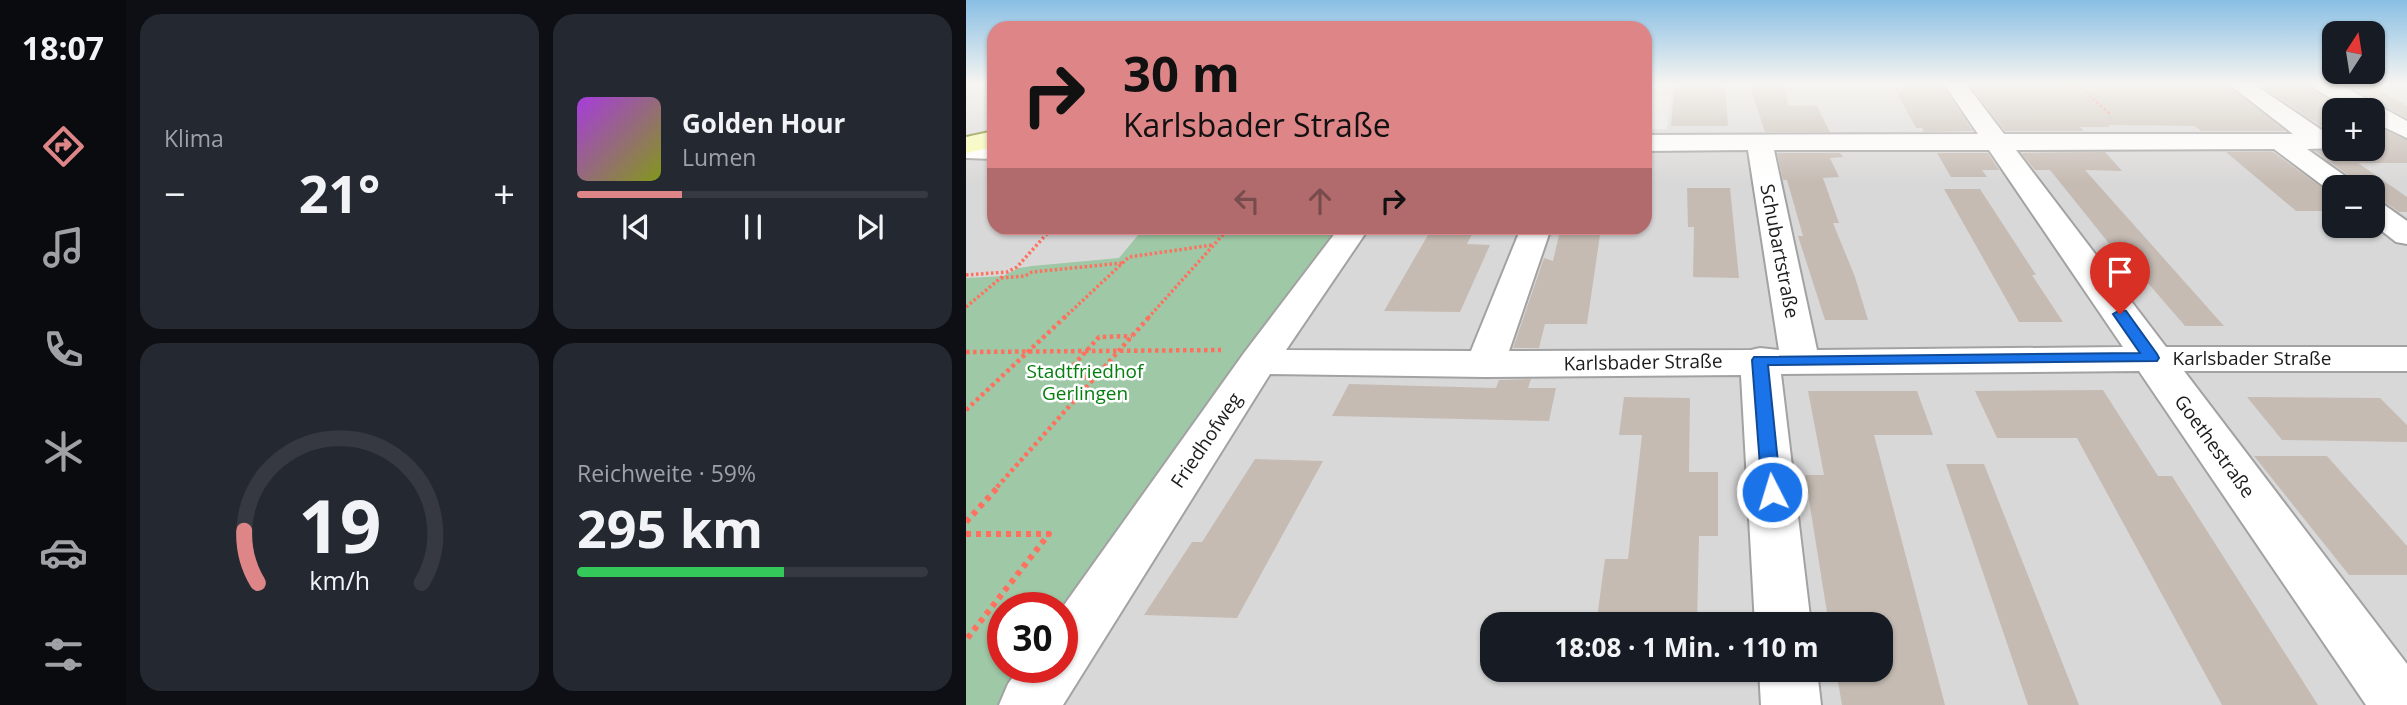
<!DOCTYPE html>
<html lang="de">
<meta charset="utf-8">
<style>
body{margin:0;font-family:"Open Sans",sans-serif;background:#242831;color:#f1f3f6;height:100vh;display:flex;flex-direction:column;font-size:26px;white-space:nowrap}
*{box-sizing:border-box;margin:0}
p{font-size:23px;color:#9ea1a6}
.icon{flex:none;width:38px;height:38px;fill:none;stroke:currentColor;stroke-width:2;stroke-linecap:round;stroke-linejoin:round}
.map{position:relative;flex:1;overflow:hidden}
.drawer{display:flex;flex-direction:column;gap:14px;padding:14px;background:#0d0f14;width:840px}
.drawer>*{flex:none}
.hud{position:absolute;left:21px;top:21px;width:665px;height:214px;border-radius:21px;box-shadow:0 2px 5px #0004;background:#de8687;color:#111;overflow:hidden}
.needle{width:46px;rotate:12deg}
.controls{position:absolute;left:1356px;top:21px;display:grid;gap:14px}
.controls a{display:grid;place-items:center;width:63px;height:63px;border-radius:14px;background:#171b24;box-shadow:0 2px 5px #0004;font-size:35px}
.speed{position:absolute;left:21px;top:592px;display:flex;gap:14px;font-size:35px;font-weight:700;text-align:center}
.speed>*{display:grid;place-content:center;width:91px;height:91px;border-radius:50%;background:#171b24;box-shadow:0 2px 5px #0004;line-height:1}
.speed .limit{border:10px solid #d22;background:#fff;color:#111}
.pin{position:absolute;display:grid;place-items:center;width:60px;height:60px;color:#fff;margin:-72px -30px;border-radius:50% 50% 50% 0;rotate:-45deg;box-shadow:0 0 7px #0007}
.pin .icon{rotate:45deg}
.me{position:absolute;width:77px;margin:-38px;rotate:355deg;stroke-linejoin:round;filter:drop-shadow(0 0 5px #0008)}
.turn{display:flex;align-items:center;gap:24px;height:147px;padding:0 21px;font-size:32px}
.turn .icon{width:91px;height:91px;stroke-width:2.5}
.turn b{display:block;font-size:49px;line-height:60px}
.lanes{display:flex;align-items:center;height:66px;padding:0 21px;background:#0003;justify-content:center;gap:35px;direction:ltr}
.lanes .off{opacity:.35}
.big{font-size:52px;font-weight:700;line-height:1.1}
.drawer .widget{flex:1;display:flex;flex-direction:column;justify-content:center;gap:10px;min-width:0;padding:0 24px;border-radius:21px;background:#242831}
.drawer .dial{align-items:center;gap:0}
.dial svg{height:182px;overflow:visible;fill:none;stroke:#363941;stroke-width:7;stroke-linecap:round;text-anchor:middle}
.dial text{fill:#f1f3f6;stroke:none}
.song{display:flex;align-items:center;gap:21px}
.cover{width:84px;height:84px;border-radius:10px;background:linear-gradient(135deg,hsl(280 70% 55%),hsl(70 70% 35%))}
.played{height:7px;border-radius:4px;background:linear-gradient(90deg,#de8687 30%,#363941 30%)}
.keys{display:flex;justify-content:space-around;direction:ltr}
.heat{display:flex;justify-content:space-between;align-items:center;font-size:38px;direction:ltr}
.charge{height:10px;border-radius:5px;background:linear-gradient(90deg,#34c759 59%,#363941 0)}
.drawer .tiles{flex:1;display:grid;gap:14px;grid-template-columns:repeat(2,1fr)}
.trip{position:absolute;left:514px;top:612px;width:413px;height:70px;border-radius:21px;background:#171b24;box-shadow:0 2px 5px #0004;font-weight:700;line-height:70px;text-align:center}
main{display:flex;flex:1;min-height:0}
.tab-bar{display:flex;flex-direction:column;width:126px;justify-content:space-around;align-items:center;background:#090b0e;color:#9ea1a6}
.tab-bar .icon{width:49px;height:49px}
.tab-bar .active{color:#de8687}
.tab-bar b{font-size:32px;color:#f1f3f6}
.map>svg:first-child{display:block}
.residential{fill:#d9d8d8;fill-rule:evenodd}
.cemetery{fill:#9fc8a6}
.parking{fill:#e7e7e7}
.building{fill:#c5bbb3}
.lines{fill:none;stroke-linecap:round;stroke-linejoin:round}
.minor-casing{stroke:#a2a2a2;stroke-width:4}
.secondary-casing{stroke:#677400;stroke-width:4}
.path-far3{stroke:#ff715f;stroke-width:2.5;stroke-dasharray:2.5 2.5;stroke-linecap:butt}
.path-far2{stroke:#ff715f;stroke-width:3.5;stroke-dasharray:2.5 2.5;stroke-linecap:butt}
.path-far1{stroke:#ff715f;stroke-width:4.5;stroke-dasharray:3.5 3.5;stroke-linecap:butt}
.path{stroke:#ff715f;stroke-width:6;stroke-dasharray:5 5;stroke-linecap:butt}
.minor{fill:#fff;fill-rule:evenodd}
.secondary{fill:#f9fdae;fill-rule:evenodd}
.route{fill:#1a73e8;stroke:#114b97;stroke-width:2}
.labels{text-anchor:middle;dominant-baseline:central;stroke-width:5;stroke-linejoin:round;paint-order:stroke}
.street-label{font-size:19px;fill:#1b1b1b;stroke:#fff}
.park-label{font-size:19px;fill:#047e0f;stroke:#fff}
</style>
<main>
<nav class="tab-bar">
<b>18:07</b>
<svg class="icon active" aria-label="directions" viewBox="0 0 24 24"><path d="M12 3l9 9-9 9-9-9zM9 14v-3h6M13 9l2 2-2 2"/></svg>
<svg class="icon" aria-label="music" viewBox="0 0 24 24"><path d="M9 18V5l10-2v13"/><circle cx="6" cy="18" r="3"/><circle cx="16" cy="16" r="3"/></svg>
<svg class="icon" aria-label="phone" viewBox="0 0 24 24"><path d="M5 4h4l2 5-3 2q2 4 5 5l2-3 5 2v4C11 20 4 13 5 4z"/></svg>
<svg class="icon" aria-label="climate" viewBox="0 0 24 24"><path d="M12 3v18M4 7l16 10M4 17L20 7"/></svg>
<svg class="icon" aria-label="car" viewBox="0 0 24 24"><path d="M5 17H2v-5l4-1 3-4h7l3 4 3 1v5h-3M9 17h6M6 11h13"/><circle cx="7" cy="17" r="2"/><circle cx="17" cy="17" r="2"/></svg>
<svg class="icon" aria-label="filters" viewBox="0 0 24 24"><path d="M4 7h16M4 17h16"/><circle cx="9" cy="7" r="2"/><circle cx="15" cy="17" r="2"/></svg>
</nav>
<section class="drawer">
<div class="tiles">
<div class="widget"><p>Klima</p>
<div class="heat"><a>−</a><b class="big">21°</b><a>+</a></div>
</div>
<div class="widget">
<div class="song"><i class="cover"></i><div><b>Golden Hour</b><p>Lumen</p></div></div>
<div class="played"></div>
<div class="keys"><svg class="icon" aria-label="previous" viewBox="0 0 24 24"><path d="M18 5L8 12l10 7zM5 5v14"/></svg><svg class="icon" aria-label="pause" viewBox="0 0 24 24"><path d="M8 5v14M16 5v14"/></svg><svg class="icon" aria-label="next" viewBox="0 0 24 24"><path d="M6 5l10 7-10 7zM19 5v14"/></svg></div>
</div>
<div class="widget dial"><svg viewBox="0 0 100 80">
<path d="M14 69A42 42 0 1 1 86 69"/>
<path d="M14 69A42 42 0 0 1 8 46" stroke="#de8687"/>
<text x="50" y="56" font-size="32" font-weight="700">19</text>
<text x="50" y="72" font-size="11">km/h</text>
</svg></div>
<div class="widget"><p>Reichweite · 59%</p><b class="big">295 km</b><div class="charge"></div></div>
</div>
</section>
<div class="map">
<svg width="1441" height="705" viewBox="0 0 1441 705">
<rect width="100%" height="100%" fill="#eee9e0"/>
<!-- residential -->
<path class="residential" d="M 0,84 L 28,84 L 28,228 L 679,228 L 679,84 L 1441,84 L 1441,705 L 0,705 ZM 1368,110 L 1407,110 L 1407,149 L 1368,149 ZM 1368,187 L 1407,187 L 1407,226 L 1368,226 ZM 37,607 L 96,607 L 96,667 L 37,667 ZM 527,625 L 915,625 L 915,670 L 527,670 Z"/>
<!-- cemetery -->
<path class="cemetery" d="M 178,228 L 377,228 L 96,618 L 96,607 L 37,607 L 37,667 L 61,667 L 33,705 L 0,705 L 0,278 L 37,276 L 53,268 L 66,266 L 153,258 Z"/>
<!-- parking -->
<path class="parking" d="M 679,84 L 707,84 L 701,129 L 679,129 Z"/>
<!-- building -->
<g class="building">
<path d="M 709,84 L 759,84 L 762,126 L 705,126 Z"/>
<path d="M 783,84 L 818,84 L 822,105 L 851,106 L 864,132 L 799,132 Z"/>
<path d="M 935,84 L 975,84 L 1007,131 L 958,132 L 956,128 L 950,128 L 929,90 L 938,91 Z"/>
<path d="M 1003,84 L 1260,84 L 1319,131 L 1235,131 L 1229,126 L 1142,125 L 1144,127 L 1114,127 L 1118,131 L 1039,131 Z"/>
<path d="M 1293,84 L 1343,84 L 1348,91 L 1382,110 L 1368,110 L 1368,131 L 1361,130 Z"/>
<path d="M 1379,84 L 1401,84 L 1441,106 L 1441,118 Z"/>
<path d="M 1407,125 L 1441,140 L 1441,163 L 1392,163 L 1441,197 L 1441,212 L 1433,212 L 1419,202 L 1407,199 L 1407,187 L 1393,187 L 1388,179 L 1349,151 L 1407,149 Z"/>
<path d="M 1139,152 L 1156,171 L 1119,170 L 1258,326 L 1219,326 L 1181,282 L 1174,282 L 1084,170 L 1069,170 L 1055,153 Z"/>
<path d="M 1260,152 L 1307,152 L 1368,196 L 1368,211 L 1330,211 Z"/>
<path d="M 811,153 L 874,153 L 877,157 L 864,158 L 873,177 L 857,178 L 873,223 L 867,223 L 889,277 L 902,320 L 859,320 L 832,236 L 837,236 L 821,180 L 817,180 Z"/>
<path d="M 971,153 L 1022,153 L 1033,170 L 1016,170 L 1021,177 L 985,177 Z"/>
<path d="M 721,188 L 764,188 L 773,278 L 727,277 L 728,227 L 722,227 Z"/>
<path d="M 978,189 L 1014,189 L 1070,275 L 1066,275 L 1097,322 L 1053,322 Z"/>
<path d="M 466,228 L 509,228 L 501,244 L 524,245 L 494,312 L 418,311 Z"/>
<path d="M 593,235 L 634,235 L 621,324 L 579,324 L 573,348 L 547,348 L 578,258 L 587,261 Z"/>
<path d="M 565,379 L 562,388 L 590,388 L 583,421 L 366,416 L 383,384 L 530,388 L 533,380 Z"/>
<path d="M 1137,390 L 1192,476 L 1206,476 L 1352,705 L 1256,705 L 1111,438 L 1031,438 L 1009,391 Z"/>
<path d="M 842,391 L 951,391 L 967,435 L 908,435 L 979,705 L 876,705 L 870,670 L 915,670 L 915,625 L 863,625 L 839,475 L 858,475 Z"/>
<path d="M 658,397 L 724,398 L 723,472 L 752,472 L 752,536 L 733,536 L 731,625 L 630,625 L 639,559 L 662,559 L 676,435 L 653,435 Z"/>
<path d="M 1281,397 L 1414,398 L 1441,425 L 1441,442 L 1316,440 Z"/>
<path d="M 1288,456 L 1361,456 L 1441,546 L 1441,575 L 1383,575 Z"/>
<path d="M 289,459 L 357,461 L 271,618 L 178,615 L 226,542 L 236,542 Z"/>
<path d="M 980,464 L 1018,464 L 1113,705 L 1062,705 Z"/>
</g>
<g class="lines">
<defs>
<g id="minor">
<path d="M 978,84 L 1000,84 L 1038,134 L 1327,134 L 1263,84 L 1288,84 L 1360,133 L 1368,134 L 1368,148 L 1341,149 L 1386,181 L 1390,187 L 1368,187 L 1368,194 L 1308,149 L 1050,150 L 1200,347 L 1441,347 L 1441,371 L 1218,371 L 1441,664 L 1441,705 L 1400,705 L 1173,371 L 815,374 L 845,625 L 789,625 L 775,375 L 519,377 L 304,374 L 97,705 L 33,705 L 42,684 L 54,667 L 96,667 L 96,608 L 278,353 L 373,228 L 403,228 L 320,350 L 505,351 L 555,228 L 585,228 L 543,351 L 785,350 L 794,348 L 813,350 L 782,150 L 679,151 L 679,135 L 1012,134 ZM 808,150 L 1023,150 L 1157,347 L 851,350 Z"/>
<path d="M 1346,84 L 1373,84 L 1441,121 L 1441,138 L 1407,122 L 1407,110 L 1387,110 L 1349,89 Z"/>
<path d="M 0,142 L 28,143 L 28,159 L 0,158 Z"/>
<path d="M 1407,201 L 1417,204 L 1441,221 L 1441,244 L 1430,242 L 1407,224 Z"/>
<path d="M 793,670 L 851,670 L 855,705 L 795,705 Z"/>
</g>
<path id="secondary" d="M 28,131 L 28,147 L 0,153 L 0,137 Z"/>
</defs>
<!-- minor casing -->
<use href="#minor" class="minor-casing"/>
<!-- secondary casing -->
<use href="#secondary" class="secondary-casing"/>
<!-- path-far3 -->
<path class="path-far3" d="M 1112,85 L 1144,114"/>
<!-- path-far2 -->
<g class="path-far2">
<path d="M 0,275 L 41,272 L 51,267 L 86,228"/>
<path d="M 35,278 L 59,276 L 66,272 L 156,263"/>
<path d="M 0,307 L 37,276"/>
<path d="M 98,318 L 163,257 L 246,245"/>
<path d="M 182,318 L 263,228"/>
</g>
<!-- path-far1 -->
<g class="path-far1">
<path d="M 0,352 L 255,350"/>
<path d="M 128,377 L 96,378 L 133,337 L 166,336"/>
<path d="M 0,410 L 100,316"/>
<path d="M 31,487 L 184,316"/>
</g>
<!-- path -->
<g class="path">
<path d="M 0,522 L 33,486"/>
<path d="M 0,534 L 83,534 L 0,640"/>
</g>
<!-- minor -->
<use href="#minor" class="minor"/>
<!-- secondary -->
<use href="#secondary" class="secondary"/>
</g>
<!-- sky -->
<linearGradient id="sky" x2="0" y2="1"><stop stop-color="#89bfe4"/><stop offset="0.46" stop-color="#f7f5f1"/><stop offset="1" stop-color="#f7f5f1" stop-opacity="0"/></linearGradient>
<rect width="1441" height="183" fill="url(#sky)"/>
<!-- route -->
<path class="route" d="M 1154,310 L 1160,311 L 1191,354 L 1193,358 L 1191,361 L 802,365 L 815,492 L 812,498 L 806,500 L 799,498 L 796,492 L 786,360 L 788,357 L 1174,353 L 1147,314 Z"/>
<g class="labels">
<!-- street labels -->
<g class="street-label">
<text transform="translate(814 251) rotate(79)">Schubartstraße</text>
<text x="1286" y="358">Karlsbader Straße</text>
<text transform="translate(677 362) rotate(-1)">Karlsbader Straße</text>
<text transform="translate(240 440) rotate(-56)">Friedhofweg</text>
<text transform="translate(1249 446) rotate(54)">Goethestraße</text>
</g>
<!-- park labels -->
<g class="park-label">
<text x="119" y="371">Stadtfriedhof<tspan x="119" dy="22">Gerlingen</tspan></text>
</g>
</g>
</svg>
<div class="controls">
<a><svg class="needle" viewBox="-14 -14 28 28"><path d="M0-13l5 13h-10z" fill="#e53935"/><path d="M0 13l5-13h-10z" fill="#9ea1a6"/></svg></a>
<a>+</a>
<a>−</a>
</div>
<div class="speed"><div class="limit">30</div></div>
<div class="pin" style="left:1154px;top:314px;background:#d93025"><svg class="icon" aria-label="arrive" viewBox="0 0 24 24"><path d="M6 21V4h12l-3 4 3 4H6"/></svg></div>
<svg class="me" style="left:806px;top:492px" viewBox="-20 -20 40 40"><circle r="17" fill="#1a73e8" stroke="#fff" stroke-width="3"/><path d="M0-11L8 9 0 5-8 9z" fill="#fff"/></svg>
<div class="trip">18:08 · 1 Min. · 110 m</div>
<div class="hud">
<div class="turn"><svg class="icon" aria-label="right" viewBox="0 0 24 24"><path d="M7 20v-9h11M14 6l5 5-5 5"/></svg><div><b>30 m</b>Karlsbader Straße</div></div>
<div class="lanes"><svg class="icon off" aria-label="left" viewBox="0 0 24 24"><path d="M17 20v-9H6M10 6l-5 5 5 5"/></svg><svg class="icon off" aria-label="ahead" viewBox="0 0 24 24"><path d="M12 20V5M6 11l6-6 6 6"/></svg><svg class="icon" aria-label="right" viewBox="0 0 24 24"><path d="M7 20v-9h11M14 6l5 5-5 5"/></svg></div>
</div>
</div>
</main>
